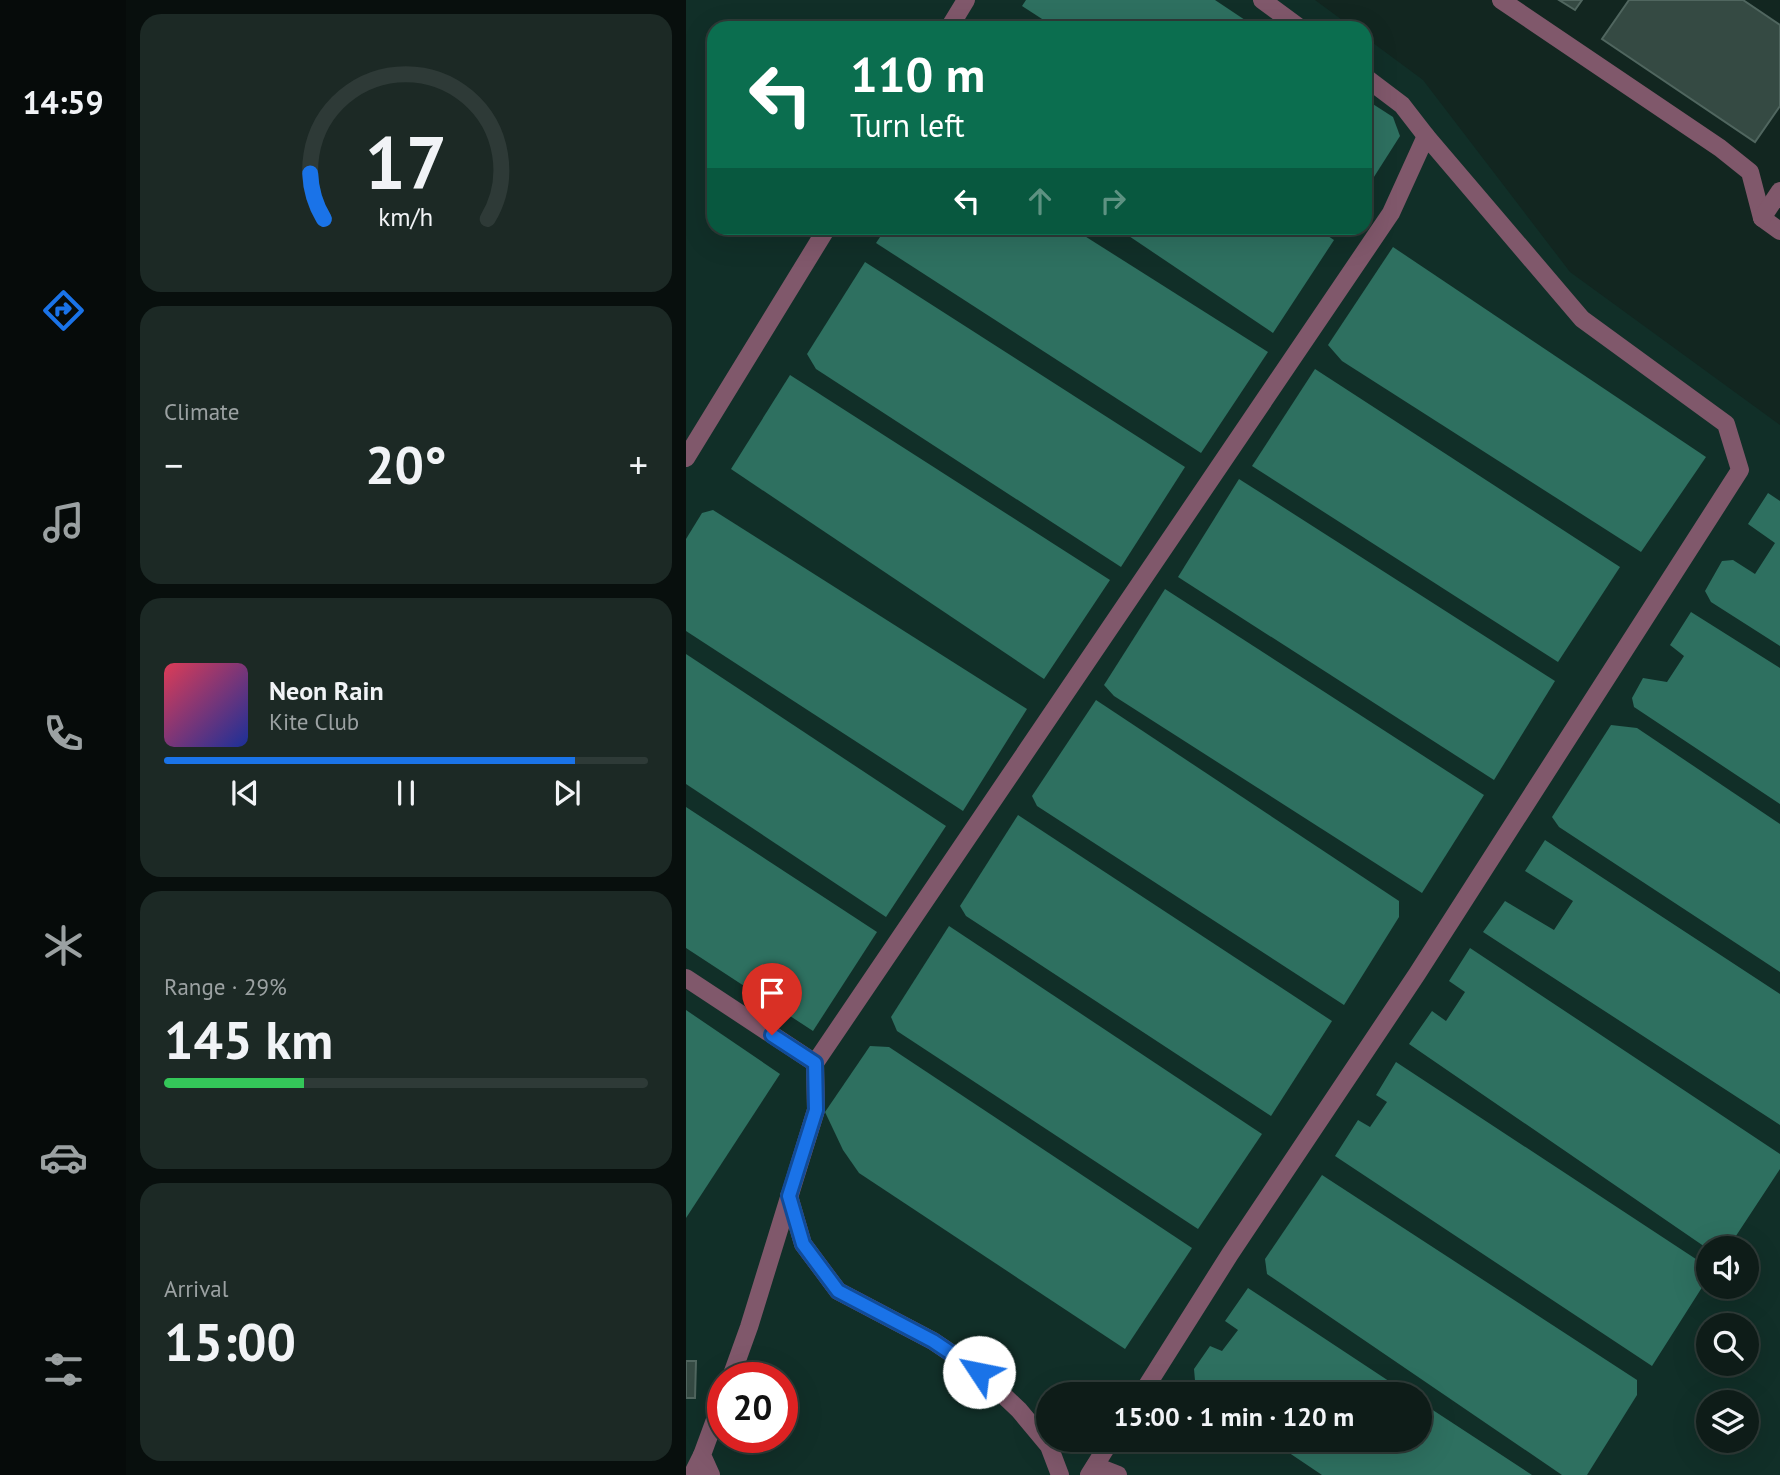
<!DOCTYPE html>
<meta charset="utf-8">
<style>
body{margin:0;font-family:"PT Sans",sans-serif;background:#1c2925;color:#f1f3f6;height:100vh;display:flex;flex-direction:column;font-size:26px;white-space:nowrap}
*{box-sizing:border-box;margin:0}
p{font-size:23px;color:#9ba1a2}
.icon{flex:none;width:38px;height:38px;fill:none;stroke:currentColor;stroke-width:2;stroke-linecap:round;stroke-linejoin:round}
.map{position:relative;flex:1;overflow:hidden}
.side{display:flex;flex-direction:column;gap:14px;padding:14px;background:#080f0d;width:560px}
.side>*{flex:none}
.top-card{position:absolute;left:21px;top:21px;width:665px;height:214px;border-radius:21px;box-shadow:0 7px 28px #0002,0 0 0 2px #2e3a37;background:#0b6e4f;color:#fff;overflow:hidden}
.controls{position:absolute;left:1010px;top:1236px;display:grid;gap:14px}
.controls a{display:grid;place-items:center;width:63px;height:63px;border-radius:50%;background:#0e1c18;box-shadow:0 7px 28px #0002,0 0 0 2px #2e3a37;font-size:35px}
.speed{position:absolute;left:21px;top:1362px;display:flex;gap:14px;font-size:35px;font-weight:700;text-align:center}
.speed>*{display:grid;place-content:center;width:91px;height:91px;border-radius:50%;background:#0e1c18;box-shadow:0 7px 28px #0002,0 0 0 2px #2e3a37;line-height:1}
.speed .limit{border:10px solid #d22;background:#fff;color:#111}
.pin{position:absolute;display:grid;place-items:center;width:60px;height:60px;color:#fff;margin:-72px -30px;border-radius:50% 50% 50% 0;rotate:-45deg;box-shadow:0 0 7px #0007}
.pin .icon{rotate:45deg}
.me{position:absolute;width:77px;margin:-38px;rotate:304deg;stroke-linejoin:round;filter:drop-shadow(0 0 5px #0008)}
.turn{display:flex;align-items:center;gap:24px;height:147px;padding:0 28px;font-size:32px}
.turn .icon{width:91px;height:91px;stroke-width:2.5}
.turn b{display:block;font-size:49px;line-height:60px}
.lanes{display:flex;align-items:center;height:66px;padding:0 28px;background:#0003;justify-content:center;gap:35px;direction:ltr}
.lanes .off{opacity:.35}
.big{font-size:52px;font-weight:700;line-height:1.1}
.side .card{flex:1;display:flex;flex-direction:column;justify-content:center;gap:10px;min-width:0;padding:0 24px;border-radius:21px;background:#1c2925}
.side .dial{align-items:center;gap:0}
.dial svg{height:182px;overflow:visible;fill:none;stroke:#2e3a37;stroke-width:7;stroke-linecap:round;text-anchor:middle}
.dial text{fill:#f1f3f6;stroke:none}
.song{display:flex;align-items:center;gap:21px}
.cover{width:84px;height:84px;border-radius:10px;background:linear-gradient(135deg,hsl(350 70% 55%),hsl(230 70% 35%))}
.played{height:7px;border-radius:4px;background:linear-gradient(90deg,#1a73e8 85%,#2e3a37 85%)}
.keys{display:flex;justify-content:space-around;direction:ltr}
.heat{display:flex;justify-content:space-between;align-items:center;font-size:38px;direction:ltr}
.charge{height:10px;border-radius:5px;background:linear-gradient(90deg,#34c759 29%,#2e3a37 0)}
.trip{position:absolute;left:350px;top:1382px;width:396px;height:70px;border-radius:35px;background:#0e1c18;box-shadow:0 7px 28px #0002,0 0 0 2px #2e3a37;font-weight:700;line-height:70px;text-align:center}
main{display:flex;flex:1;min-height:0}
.tabs{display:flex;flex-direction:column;width:126px;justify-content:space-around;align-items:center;background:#060b0a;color:#9ba1a2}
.tabs .icon{width:49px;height:49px}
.tabs .current{color:#1a73e8}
.tabs b{font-size:32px;color:#f1f3f6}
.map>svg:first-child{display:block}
.built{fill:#112f28;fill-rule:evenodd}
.water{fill:#2e7060}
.building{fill:#354a43;stroke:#50665f;stroke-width:2}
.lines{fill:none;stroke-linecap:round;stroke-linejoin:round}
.minor{stroke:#80586b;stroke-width:18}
.route-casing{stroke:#114b97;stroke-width:18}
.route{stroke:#1a73e8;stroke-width:12}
</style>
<main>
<nav class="tabs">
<b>14:59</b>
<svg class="icon current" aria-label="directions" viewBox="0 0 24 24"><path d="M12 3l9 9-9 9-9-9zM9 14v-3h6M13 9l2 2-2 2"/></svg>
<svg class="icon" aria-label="music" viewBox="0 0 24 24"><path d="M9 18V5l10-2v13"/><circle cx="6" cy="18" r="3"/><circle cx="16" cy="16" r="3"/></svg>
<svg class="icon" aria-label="phone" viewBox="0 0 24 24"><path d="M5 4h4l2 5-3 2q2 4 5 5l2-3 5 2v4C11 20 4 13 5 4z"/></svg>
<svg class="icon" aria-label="climate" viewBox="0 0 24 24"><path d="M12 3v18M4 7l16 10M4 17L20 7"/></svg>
<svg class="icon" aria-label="car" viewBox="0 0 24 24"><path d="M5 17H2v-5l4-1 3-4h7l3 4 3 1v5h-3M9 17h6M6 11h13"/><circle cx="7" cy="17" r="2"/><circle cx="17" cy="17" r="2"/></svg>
<svg class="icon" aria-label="filters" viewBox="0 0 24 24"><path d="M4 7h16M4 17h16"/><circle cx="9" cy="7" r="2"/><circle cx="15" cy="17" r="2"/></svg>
</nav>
<section class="side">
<div class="card dial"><svg viewBox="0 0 100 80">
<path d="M14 69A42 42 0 1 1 86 69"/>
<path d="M14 69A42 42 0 0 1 8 49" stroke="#1a73e8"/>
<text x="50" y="56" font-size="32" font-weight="700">17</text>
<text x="50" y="72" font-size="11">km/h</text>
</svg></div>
<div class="card"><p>Climate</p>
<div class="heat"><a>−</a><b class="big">20°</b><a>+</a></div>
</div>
<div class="card">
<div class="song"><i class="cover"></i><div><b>Neon Rain</b><p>Kite Club</p></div></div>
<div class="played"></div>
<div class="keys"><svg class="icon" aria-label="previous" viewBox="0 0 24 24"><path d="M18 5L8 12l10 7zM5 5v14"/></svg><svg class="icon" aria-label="pause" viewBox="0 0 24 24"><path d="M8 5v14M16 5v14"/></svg><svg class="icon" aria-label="next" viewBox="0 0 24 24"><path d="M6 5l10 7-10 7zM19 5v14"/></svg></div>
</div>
<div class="card"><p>Range · 29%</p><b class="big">145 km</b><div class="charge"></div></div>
<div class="card"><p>Arrival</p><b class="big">15:00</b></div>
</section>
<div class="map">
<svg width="1094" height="1475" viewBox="0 0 1094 1475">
<rect width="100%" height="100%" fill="#122620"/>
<!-- built -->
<path class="built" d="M 0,0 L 629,0 L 667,28 L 28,28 L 28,228 L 679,228 L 679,37 L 737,80 L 884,272 L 1094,425 L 1094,1475 L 0,1475 ZM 1022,1248 L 1060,1248 L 1060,1286 L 1022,1286 ZM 1022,1325 L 1060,1325 L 1060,1363 L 1022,1363 ZM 37,1377 L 96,1377 L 96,1437 L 37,1437 ZM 362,1395 L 733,1395 L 733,1440 L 362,1440 ZM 1022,1402 L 1060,1402 L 1060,1440 L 1022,1440 Z"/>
<!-- water -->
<g class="water">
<path d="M 340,0 L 529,0 L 571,28 L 370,28 L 336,6 Z"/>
<path d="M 679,99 L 707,117 L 714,136 L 679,191 Z"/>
<path d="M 200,228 L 386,228 L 582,352 L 515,453 L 190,243 Z"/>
<path d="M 431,228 L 630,228 L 648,240 L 587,333 Z"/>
<path d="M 707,247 L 1020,457 L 955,552 L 656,361 L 642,345 Z"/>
<path d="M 179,262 L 499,467 L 435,567 L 130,369 L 121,354 Z"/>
<path d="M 629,369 L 934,567 L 872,662 L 566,466 Z"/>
<path d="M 104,375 L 424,580 L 358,679 L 45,469 Z"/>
<path d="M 553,479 L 869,681 L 808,780 L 492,577 Z"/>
<path d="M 1082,493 L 1094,501 L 1094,646 L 1025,602 L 1019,591 L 1036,561 L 1047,560 L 1069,574 L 1089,543 L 1062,524 Z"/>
<path d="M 27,510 L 341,709 L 277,811 L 0,631 L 0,539 L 16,513 Z"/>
<path d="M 479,589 L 798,795 L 736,893 L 428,696 L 418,685 Z"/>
<path d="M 1005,612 L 1094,668 L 1094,804 L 948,707 L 946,698 L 957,678 L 981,682 L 998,656 L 984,645 Z"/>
<path d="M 0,654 L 260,826 L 200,917 L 0,784 Z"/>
<path d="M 410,700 L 713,901 L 713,917 L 658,1005 L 351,806 L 346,796 Z"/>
<path d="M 925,725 L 951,728 L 1094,824 L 1094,972 L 873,827 L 866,817 Z"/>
<path d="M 0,807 L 191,932 L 127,1031 L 0,948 Z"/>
<path d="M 332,815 L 646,1021 L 585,1116 L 280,916 L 274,906 Z"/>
<path d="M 859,840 L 1094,994 L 1094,1125 L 797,932 L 819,901 L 868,930 L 887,901 L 839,871 Z"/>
<path d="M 263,926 L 576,1134 L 512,1229 L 211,1031 L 205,1017 Z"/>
<path d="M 784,948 L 1094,1154 L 1094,1169 L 1042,1248 L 1022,1249 L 723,1044 L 746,1011 L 760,1021 L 779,992 L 763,981 Z"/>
<path d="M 0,1010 L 94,1074 L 0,1218 Z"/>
<path d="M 184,1046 L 203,1047 L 506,1248 L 439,1349 L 173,1173 L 157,1150 L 139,1112 Z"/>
<path d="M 710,1062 L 1022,1267 L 1022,1278 L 966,1366 L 649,1156 L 672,1120 L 684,1127 L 701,1102 L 690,1095 Z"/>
<path d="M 636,1175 L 951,1380 L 951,1395 L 901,1475 L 876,1475 L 581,1274 L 579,1259 Z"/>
<path d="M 562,1288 L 724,1395 L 514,1395 L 510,1392 L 508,1369 L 524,1346 L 536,1351 L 552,1330 L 539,1321 Z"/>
<path d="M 733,1401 L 846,1475 L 636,1475 L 584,1440 L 733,1440 Z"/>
</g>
<!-- building -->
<g class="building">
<path d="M 873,0 L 896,0 L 889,10 Z"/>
<path d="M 943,0 L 1057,0 L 1094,25 L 1094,106 L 1069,142 L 916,39 Z"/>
<path d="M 0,1361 L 10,1361 L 9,1398 L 0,1398 Z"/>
</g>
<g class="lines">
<!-- minor -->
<g class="minor">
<path d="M 576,0 L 614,28"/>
<path d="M 815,0 L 1034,148 L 1064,172 L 1076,218 L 1094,231"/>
<path d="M 263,28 L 280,0"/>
<path d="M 679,77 L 716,105 L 740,136"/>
<path d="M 1076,218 L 1094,191"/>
<path d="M 0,458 L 141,228"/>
<path d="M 0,978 L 129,1063"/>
<path d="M 103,1196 L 117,1244 L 152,1291 L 247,1341 L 293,1372 L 333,1410 L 363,1446 L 374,1475"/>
<path d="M 45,1377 L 63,1327 L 130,1110 L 129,1063 L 705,213 L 740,136 L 896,319 L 1040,424 L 1054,470 L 731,974 L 544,1254 L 455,1395"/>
<path d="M 409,1466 L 432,1475"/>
<path d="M 6,1475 L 16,1455"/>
<path d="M 25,1475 L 16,1455 L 37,1398"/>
<path d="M 403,1475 L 425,1440"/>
</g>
</g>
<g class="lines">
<defs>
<path id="route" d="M 86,1035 L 129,1063 L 130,1110 L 103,1196 L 117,1244 L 152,1291 L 247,1341 L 293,1372"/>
</defs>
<!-- route casing -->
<use href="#route" class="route-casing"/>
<!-- route -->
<use href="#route" class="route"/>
</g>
</svg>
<div class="controls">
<a><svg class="icon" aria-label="sound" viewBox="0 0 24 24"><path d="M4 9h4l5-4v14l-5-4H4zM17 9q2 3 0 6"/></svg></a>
<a><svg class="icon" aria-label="search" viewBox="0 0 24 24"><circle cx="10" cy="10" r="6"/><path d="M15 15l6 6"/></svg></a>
<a><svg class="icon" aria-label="layers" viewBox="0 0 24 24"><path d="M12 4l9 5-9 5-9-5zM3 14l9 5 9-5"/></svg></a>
</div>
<div class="speed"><div class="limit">20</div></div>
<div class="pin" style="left:86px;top:1035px;background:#d93025"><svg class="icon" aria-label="arrive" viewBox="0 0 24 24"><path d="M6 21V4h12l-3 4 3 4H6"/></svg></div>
<svg class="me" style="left:293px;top:1372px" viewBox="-20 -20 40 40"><circle r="19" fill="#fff"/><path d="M0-13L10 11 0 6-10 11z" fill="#1a73e8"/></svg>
<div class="trip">15:00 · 1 min · 120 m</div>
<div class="top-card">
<div class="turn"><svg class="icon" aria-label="left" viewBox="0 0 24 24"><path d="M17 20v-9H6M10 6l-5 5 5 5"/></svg><div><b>110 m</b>Turn left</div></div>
<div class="lanes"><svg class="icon" aria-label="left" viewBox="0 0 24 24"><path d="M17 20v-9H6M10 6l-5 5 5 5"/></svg><svg class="icon off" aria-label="ahead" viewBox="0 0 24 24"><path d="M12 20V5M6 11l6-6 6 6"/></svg><svg class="icon off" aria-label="right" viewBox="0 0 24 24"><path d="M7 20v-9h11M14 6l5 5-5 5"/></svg></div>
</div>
</div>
</main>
